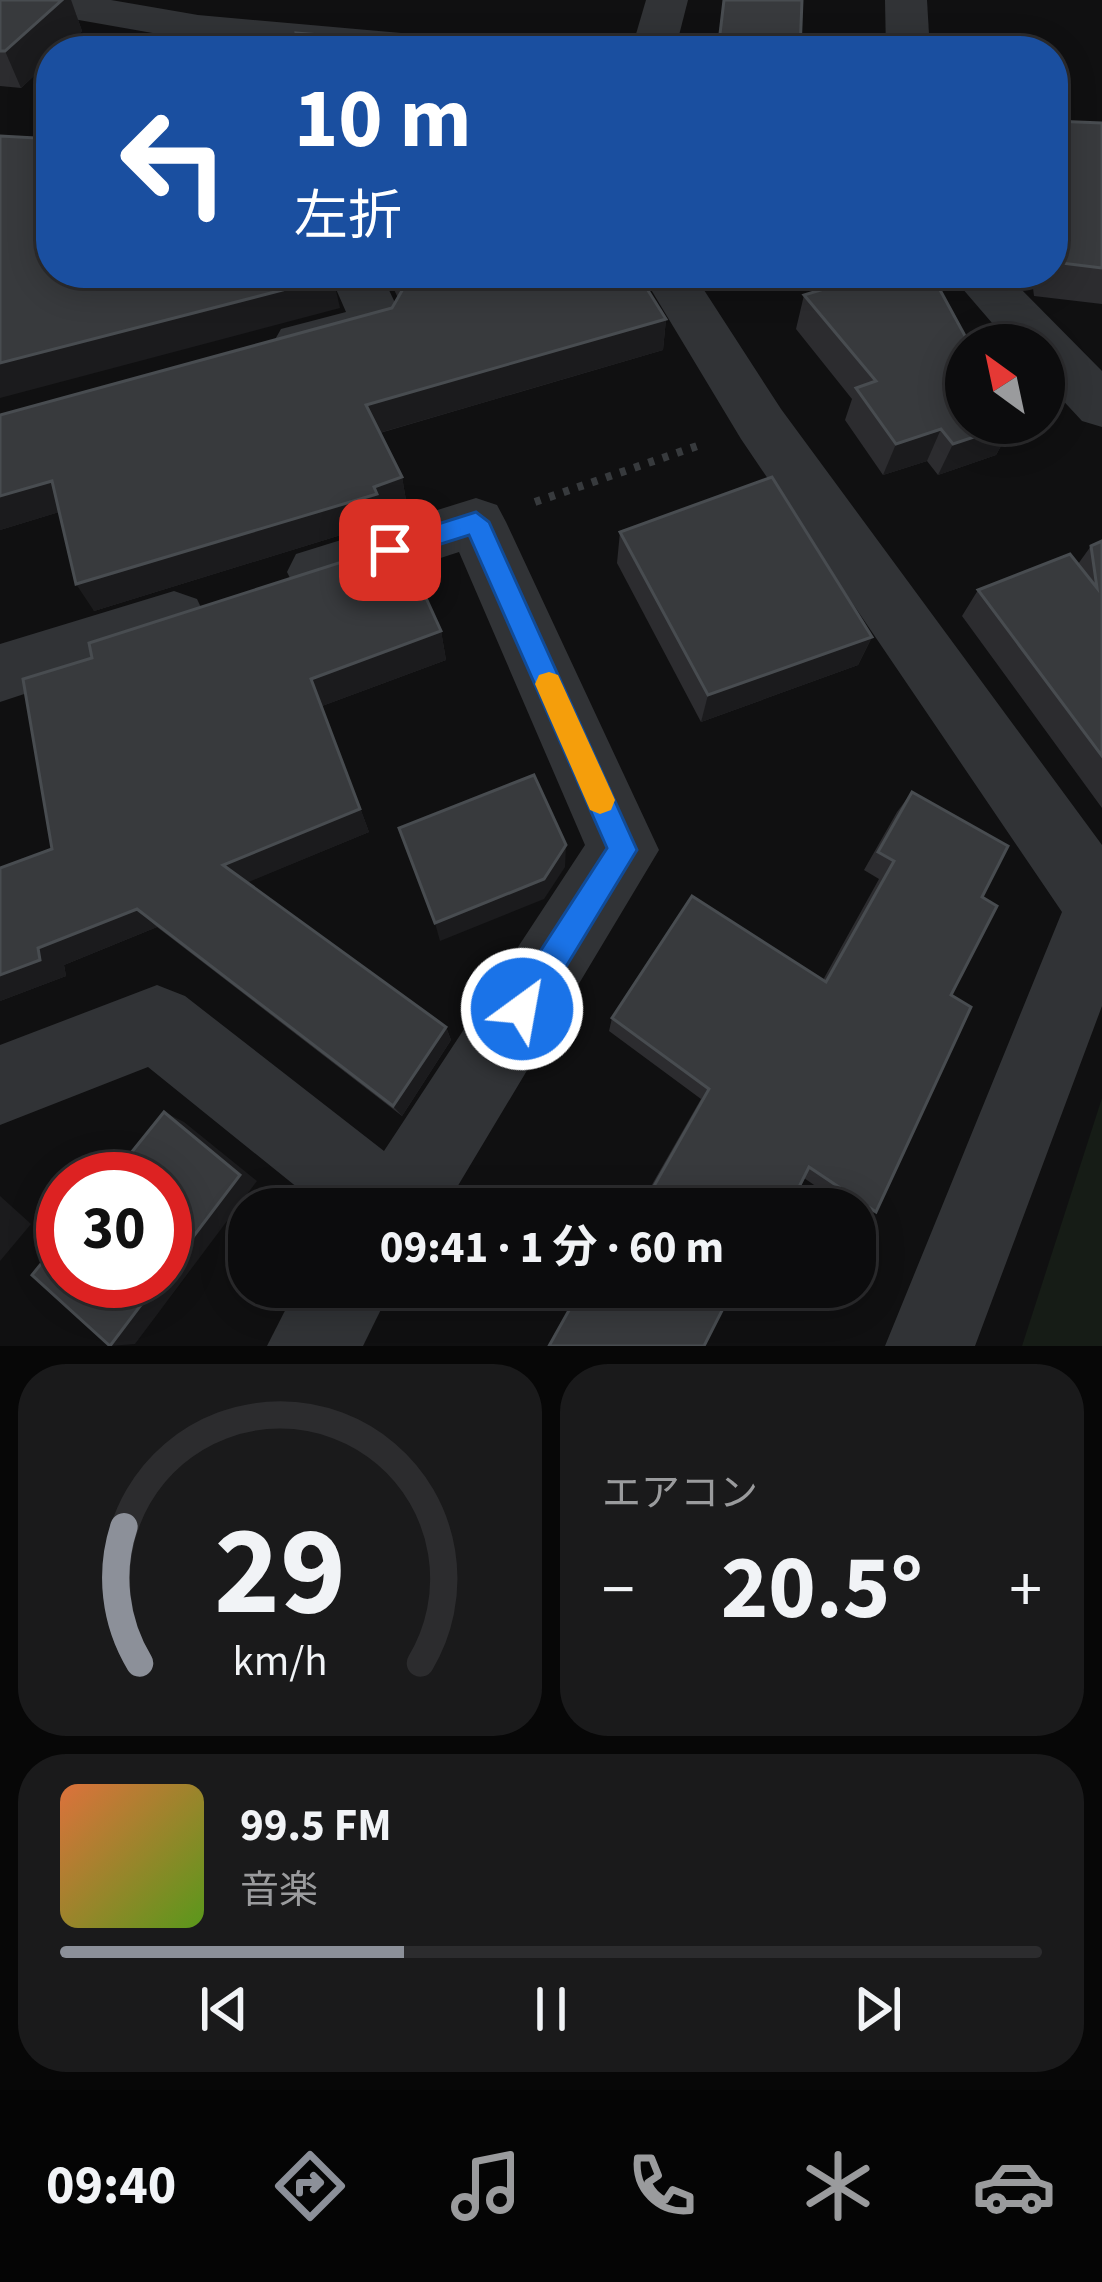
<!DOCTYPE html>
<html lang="ja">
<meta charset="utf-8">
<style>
body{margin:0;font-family:"Source Sans 3","Noto Sans JP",sans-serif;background:#1a1a1b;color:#f1f3f6;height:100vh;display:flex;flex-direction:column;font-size:45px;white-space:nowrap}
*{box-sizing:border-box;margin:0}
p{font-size:39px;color:#9a9b9d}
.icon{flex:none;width:66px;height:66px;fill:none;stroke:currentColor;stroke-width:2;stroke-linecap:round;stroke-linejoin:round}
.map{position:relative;height:1346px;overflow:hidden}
.drawer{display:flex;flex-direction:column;gap:18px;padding:18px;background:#070707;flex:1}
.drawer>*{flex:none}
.guide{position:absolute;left:36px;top:36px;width:1032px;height:252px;border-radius:48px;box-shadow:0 6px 30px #0003,0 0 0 3px #2c2c2e;background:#1a4fa0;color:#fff;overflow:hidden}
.needle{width:78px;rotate:327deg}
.tools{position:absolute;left:945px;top:324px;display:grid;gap:24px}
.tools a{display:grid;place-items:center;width:120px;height:120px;border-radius:50%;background:#0c0c0d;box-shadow:0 6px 30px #0003,0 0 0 3px #2c2c2e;font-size:60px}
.speed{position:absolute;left:36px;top:1152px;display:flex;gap:24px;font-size:60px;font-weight:700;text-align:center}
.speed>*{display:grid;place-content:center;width:156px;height:156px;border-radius:50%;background:#0c0c0d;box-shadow:0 6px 30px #0003,0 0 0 3px #2c2c2e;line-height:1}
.speed .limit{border:18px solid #d22;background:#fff;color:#111}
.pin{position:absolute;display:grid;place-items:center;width:102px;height:102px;color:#fff;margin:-51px;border-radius:24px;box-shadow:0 6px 18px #0006}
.me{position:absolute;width:132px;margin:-66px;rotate:32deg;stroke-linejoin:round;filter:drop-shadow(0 0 9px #0008)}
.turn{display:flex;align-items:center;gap:42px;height:252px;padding:0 60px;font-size:54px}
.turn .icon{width:156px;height:156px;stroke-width:2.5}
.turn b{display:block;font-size:84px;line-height:102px}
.big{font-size:90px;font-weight:700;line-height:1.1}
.drawer .card{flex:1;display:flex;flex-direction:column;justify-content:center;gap:18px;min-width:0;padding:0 42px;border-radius:48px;background:#1a1a1b}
.drawer .dial{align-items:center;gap:0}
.dial svg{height:312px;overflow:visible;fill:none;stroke:#2c2c2e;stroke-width:7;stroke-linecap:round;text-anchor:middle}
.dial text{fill:#f1f3f6;stroke:none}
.song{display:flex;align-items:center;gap:36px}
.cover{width:144px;height:144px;border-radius:18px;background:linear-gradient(135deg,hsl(20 70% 55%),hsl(90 70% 35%))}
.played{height:12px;border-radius:6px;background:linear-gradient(90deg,#8c9099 35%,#2c2c2e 35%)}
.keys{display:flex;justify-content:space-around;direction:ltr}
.heat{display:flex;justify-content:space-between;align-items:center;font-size:66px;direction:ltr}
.drawer .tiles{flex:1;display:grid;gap:18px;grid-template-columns:1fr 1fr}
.card:last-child{grid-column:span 2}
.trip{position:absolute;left:228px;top:1188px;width:648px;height:120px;border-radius:48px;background:#0c0c0d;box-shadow:0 6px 30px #0003,0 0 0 3px #2c2c2e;font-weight:700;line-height:120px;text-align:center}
.dock{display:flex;height:192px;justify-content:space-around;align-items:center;background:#050505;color:#9a9b9d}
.dock .icon{width:84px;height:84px}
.dock .active{color:#8c9099}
.dock b{font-size:54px;color:#f1f3f6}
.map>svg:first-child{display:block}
.green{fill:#161c16}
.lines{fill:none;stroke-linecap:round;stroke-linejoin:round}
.path{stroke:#373a3d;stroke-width:8;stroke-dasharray:6 9;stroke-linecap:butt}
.street{fill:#313336;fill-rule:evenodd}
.wall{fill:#2c2c2f}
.shaded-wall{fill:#1b1b1d}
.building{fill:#383a3d;stroke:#484c50;stroke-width:3}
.route{fill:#1a73e8;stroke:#114b97;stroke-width:3}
.slow{fill:#f59e0b}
</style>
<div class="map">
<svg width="1102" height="1346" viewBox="0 0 1102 1346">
<rect width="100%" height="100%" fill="#101011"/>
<!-- green -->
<path class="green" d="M 1102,1098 L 1102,1346 L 1022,1346 Z"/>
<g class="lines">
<!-- path -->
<path class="path" d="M 535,502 L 703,444"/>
<!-- street -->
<g class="street">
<path d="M 18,0 L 111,0 L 198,15 L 458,38 L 473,42 L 480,51 L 311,51 L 198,41 L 39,13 L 24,9 Z"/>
<path d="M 646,0 L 688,0 L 675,51 L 631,51 Z"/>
<path d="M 885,0 L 927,0 L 930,51 L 886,51 Z"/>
<path d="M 329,273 L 381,273 L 404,322 L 396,335 C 361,345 316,367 281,357 L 273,343 L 281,329 L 346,312 Z"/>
<path d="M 641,273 L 693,273 L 781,409 L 1102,845 L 1102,1006 L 975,1346 L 885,1346 L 1062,912 L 741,439 Z"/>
<path d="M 949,273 L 1005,273 L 1102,371 L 1102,427 L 1082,421 L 1044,380 L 1044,345 L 1011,345 Z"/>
<path d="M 476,498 L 497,505 L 506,522 L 659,850 L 444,1209 L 324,1209 L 148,1067 L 0,1125 L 0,1045 L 157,985 L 185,996 L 384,1151 L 585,845 L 459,552 L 318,598 L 296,590 L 287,572 L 296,554 Z"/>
<path d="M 174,591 L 197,599 L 206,618 L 197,637 L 0,702 L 0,644 Z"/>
<path d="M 297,1287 L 392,1287 L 363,1346 L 267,1346 Z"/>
</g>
</g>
<!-- wall -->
<g class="wall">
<path d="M 0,0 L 71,0 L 82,31 L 61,51 L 51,51 L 51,60 L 21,88 L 0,86 Z"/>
<path d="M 1053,121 L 1102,123 L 1102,304 L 1034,296 L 1031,273 L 1053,273 Z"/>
<path d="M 386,273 L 573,273 L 666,319 L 663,350 L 380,433 L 402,477 L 407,506 L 381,515 L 383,522 L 94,611 L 59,512 L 0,530 L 0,415 L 392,308 L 398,298 Z"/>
<path d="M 801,273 L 924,273 L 1013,424 L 996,455 L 938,475 L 927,461 L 883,475 L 845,420 L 852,399 L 796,329 L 804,295 L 817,292 Z"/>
<path d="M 620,532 L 872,637 L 858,665 L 701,722 L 617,563 Z"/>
<path d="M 1102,541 L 1102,808 L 962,616 L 978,590 L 1078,564 L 1091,546 Z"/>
<path d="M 441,631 L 446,660 L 322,706 L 369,832 L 247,882 L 446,1027 L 451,1040 L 402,1116 L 157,927 L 64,965 L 66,976 L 0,1001 L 52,849 Z"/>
<path d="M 912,792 L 982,897 L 876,1212 L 860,1216 L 855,1213 L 855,1209 L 849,1209 L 804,1178 L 788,1209 L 638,1209 L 701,1099 L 609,1031 L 612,1018 L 823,980 L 879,879 L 864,870 L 897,812 Z"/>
</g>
<!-- shaded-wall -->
<g class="shaded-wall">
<path d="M 62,0 L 71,0 L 82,31 L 61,51 L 51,51 L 51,60 L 21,88 L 5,51 Z"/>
<path d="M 333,277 L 340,308 L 0,398 L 0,363 Z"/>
<path d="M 666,319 L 663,350 L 372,435 L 366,405 Z"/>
<path d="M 1013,424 L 996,455 L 938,475 L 953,444 Z"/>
<path d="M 941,429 L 927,461 L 883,475 L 896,444 Z"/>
<path d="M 402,477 L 407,506 L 382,515 L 383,522 L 94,611 L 76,584 Z"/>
<path d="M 52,481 L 69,509 L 0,530 L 0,496 Z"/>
<path d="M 441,631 L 446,660 L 322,706 L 369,832 L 239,886 L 223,865 L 311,679 Z"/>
<path d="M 872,637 L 858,665 L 701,722 L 708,695 Z"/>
<path d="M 566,845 L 565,867 L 544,899 L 440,941 L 435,923 Z"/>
<path d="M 137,909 L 157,927 L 64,965 L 66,976 L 0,1001 L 0,975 L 38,948 Z"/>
<path d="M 446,1027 L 451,1040 L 402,1116 L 393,1106 Z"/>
<path d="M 164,1112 L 184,1122 L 257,1181 L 135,1344 L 110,1346 L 159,1281 L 165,1281 Z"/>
<path d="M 0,1196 L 31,1224 L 0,1261 Z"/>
</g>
<!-- building -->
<g class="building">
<path d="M 0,0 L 62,0 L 5,51 L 0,51 Z"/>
<path d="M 724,0 L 802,0 L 800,51 L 718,51 Z"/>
<path d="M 296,33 L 455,46 L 458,51 L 297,51 Z"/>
<path d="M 1053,121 L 1102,123 L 1102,268 L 1053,262 Z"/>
<path d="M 51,124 L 51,273 L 332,273 L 333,277 L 0,363 L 0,136 L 36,138 L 41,127 Z"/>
<path d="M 396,273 L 637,273 L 666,319 L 366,405 L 402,477 L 374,487 L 377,494 L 76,584 L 52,481 L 0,496 L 0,415 L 392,308 L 403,289 Z"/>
<path d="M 839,273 L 924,273 L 940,290 L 970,345 L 966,345 L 966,423 L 1013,424 L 953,444 L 941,429 L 896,444 L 856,388 L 876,381 L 804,295 L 847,282 Z"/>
<path d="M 772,477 L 872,637 L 708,695 L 620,532 Z"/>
<path d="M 1102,541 L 1102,756 L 978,590 L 1070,554 L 1097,588 L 1091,546 Z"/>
<path d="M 401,543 L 441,631 L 311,679 L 360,809 L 223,865 L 446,1027 L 393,1106 L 137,909 L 38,948 L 40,960 L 0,975 L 0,868 L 52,849 L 23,679 L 92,658 L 89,643 Z"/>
<path d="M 534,775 L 566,845 L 544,879 L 435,923 L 399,828 Z"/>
<path d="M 912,792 L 1008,846 L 982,897 L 997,906 L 951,995 L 971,1007 L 876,1212 L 809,1167 L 788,1209 L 641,1209 L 709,1089 L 612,1018 L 692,896 L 826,982 L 894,861 L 878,852 Z"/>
<path d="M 164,1112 L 240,1175 L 165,1274 L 165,1179 L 110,1179 Z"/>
<path d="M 63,1237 L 63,1281 L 159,1281 L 110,1346 L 32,1275 Z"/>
<path d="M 582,1287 L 596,1288 L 734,1287 L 704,1346 L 549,1346 Z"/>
</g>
<!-- route -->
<path class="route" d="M 476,512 L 489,522 L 637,850 L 533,1021 L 522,1025 L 510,1021 L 506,1009 L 510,998 L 607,848 L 469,535 L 390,560 L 377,550 L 381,542 Z"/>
<!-- slow -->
<path class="slow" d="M 549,672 L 558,675 L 611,791 L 615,800 L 611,810 L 600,814 L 590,810 L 535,684 L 539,675 Z"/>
</svg>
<div class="tools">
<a><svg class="needle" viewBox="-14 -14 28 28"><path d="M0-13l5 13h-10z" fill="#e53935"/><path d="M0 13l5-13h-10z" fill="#9a9b9d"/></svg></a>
</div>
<div class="speed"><div class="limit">30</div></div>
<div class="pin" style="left:390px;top:550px;background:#d93025"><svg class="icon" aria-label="arrive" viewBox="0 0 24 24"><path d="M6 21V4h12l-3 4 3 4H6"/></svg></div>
<svg class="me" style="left:522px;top:1009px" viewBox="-20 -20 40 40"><circle r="17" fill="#1a73e8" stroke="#fff" stroke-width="3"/><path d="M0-11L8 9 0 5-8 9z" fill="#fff"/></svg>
<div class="trip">09:41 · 1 分 · 60 m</div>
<div class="guide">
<div class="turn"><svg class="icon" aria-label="left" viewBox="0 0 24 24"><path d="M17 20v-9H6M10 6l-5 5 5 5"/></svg><div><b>10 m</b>左折</div></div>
</div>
</div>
<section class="drawer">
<div class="tiles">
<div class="card dial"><svg viewBox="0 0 100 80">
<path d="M14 69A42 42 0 1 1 86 69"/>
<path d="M14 69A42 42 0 0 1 10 34" stroke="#8c9099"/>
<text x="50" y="56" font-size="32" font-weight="700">29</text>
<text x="50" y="72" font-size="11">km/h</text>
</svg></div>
<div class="card"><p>エアコン</p>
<div class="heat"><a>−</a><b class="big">20.5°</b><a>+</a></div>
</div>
<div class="card">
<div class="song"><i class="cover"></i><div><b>99.5 FM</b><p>音楽</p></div></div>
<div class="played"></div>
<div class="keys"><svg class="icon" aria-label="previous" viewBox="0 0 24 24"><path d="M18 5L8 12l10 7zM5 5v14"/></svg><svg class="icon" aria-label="pause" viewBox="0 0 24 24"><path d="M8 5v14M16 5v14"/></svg><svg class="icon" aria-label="next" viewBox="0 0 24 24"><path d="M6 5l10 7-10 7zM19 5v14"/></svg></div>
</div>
</div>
</section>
<nav class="dock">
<b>09:40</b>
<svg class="icon active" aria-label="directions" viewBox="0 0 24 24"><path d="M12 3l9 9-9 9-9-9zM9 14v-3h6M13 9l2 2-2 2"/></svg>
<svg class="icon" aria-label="music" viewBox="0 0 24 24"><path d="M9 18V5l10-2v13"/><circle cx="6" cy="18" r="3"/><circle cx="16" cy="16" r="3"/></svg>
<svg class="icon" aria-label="phone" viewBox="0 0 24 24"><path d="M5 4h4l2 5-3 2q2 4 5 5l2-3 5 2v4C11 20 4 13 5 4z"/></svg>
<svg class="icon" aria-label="climate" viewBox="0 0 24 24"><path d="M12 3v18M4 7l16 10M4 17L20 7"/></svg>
<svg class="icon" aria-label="car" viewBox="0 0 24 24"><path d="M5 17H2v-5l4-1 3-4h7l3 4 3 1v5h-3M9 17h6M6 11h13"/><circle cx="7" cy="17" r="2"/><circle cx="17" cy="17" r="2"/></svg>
</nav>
